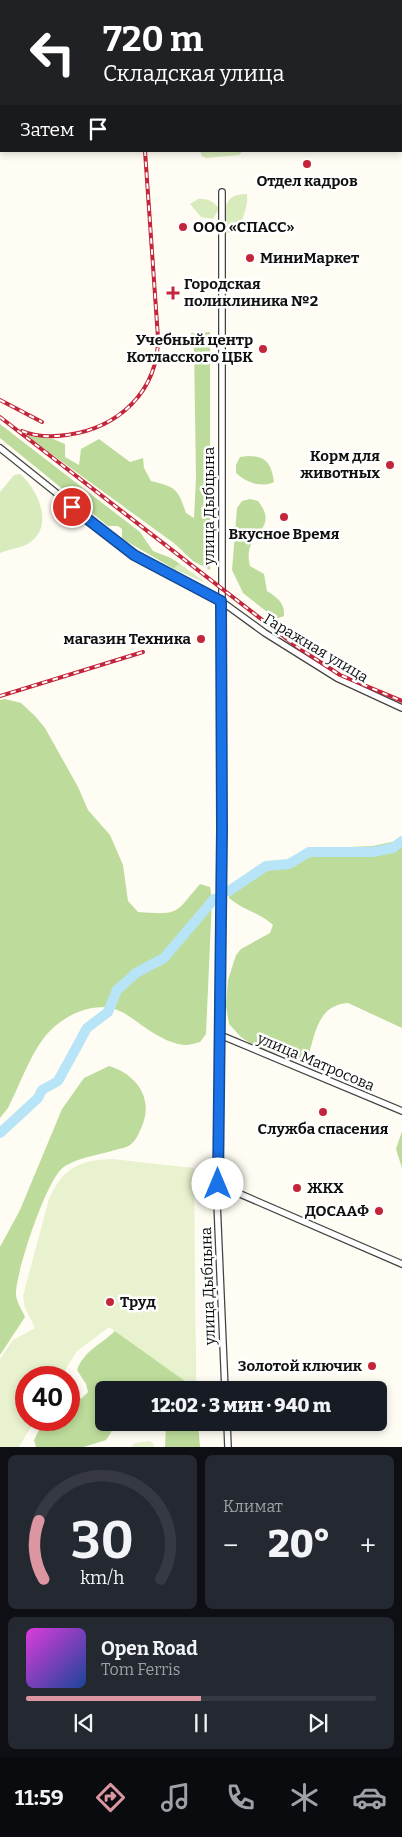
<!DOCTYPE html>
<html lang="ru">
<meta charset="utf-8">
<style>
body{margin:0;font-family:Bitter,serif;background:#242831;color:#f1f3f6;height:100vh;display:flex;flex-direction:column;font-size:19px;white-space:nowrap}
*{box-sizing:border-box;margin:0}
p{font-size:16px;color:#9ea1a6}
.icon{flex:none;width:28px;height:28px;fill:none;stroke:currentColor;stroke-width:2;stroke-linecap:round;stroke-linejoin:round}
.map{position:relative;height:1447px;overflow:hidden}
.sheet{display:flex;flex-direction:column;gap:8px;padding:8px;background:#0d0f14;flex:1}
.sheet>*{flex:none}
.top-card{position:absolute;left:0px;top:0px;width:402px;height:152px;box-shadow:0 2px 8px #0003;background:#202124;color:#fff;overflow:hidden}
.speed{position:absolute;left:15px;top:1366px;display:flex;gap:10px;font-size:25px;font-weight:700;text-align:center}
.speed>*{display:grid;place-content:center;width:65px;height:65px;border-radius:50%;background:#171b24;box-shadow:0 2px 8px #0003;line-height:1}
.speed .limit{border:8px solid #d22;background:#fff;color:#111}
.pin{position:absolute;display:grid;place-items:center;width:42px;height:42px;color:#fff;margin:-21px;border:2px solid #fff;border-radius:50%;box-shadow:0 1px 5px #0007}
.me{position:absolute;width:55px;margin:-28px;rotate:0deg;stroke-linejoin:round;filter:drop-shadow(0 0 4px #0008)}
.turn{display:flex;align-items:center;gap:18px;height:105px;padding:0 20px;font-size:22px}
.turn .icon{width:65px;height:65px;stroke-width:2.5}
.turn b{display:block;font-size:35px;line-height:42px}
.then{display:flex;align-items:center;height:48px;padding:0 20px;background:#0003;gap:10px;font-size:19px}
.big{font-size:38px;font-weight:800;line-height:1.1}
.sheet .widget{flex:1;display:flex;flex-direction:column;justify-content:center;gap:8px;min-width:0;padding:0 18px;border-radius:8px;background:#242831}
.sheet .dial{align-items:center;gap:0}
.dial svg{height:130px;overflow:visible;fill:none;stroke:#363941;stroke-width:7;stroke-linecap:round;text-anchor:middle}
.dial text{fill:#f1f3f6;stroke:none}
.song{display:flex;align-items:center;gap:15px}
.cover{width:60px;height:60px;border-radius:8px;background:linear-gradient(135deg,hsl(300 70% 55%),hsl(220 70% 35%))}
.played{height:5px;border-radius:2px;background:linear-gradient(90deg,#dc96a1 50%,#363941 50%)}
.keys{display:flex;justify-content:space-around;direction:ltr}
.heat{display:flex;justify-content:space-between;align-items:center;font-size:28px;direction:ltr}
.sheet .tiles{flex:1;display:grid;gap:8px;grid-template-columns:1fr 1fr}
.widget:last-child{grid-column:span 2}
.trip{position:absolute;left:95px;top:1381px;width:292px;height:50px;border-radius:8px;background:#171b24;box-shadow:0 2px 8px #0003;font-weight:800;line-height:50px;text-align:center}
.menu{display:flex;height:80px;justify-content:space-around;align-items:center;background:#090b0e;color:#9ea1a6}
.menu .icon{width:35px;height:35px}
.menu .current{color:#dc96a1}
.menu b{font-size:22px;color:#f1f3f6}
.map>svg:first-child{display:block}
.green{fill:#d8ebbc}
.forest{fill:#bddc9b}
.pitch{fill:#e8f2ce}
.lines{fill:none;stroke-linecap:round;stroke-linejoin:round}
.river{stroke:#b7e4f7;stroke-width:10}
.minor-casing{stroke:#434343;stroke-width:8}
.minor{stroke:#fff;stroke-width:5.5}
.rail-casing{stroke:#c3253a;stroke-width:4}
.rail{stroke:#fff;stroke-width:2;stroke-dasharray:5.5;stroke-linecap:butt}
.route-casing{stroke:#114b97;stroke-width:12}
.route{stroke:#1a73e8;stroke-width:9}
.poi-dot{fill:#c3253a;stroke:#fff;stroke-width:2}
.labels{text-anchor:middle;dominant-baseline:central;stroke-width:5;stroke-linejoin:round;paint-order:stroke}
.poi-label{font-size:15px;font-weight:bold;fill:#101010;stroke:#fff;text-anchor:start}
.street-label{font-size:15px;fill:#101010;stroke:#fff}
</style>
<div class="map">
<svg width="402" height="1447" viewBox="0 0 402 1447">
<rect width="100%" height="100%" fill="#fffcf3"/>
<!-- green -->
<g class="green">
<path d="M 200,151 L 243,151 L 239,155 L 206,158 L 202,156 Z"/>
<path d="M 247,194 C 249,209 240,218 240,232 L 226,233 C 226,212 220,194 247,194 Z"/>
<path d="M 198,199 C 207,198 215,202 219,209 L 213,219 L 201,217 L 190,204 Z"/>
<path d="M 20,474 C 37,488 53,523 33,540 C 23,549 11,548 0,553 L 0,492 L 14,475 Z"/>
<path d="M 180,564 L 206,583 L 176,570 L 175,567 Z"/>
</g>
<!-- forest -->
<g class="forest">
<path d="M 210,332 L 210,570 L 193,561 L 175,544 L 24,434 L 53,439 L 65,444 L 65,457 L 79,465 L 81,449 L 99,439 L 130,462 L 143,458 L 144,468 L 151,481 C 176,487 178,489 186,513 L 194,518 L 196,478 L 194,347 L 191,347 L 191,333 Z"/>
<path d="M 0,424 L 140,532 L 153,551 L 171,558 L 180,564 L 175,567 L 176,570 L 126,541 L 122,538 L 122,529 L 118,526 L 108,526 L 0,438 Z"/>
<path d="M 248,456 C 267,456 271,464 274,482 C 261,488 247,483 236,473 L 236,465 L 240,457 Z"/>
<path d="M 250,499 L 258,501 C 282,532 241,530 250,566 L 264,574 L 267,591 C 277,598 285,602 284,616 L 276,619 L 243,593 L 232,570 L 237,508 L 242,501 Z"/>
<path d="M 5,699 L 21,703 L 35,716 L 45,728 L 78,787 L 88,810 L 110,835 L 123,865 L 128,901 L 138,912 C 181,915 174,914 200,884 L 210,887 L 212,899 L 206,1034 L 200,1042 C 196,1043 189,1045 185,1045 C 163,1043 144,1026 127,1015 C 99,996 61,1015 43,1039 C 28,1060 19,1086 8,1108 L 0,1118 L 0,700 Z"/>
<path d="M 402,840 L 402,1028 L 348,1003 C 315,1005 315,1039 306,1063 L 254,1046 L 241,1037 L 229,1024 L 226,1006 L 228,980 L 236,955 L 241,949 L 270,933 L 273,925 C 260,913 243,910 229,898 L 230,890 L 235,884 L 291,858 L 326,848 L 372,846 Z"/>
<path d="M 109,1066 C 136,1074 154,1098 142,1126 C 139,1133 136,1141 130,1145 C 126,1148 117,1149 112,1151 C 96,1155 79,1158 65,1166 C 47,1176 17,1270 16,1292 C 15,1300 22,1310 25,1317 L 0,1355 L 0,1247 L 20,1210 L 62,1109 L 84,1078 Z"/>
<path d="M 402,1131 L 402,1168 L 396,1149 Z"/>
<path d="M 193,1211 L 196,1390 L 104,1390 L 104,1422 L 117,1423 L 106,1440 L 84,1447 L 36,1447 L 34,1440 L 44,1420 L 69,1420 L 69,1401 L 82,1398 L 88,1392 L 86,1384 L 77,1370 C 84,1351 100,1345 114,1332 L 117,1323 Z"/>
<path d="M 163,1423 L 198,1423 L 200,1447 L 165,1447 L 166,1424 Z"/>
</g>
<!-- pitch -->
<g class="pitch">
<path d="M 112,1159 L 194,1168 L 196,1389 L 109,1327 L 76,1352 L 61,1377 L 26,1378 L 26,1420 L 35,1420 L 19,1447 L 0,1447 L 0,1359 L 13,1340 L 35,1328 L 25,1308 L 23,1296 L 49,1199 C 63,1168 79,1160 112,1159 Z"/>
<path d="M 149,1441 L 153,1443 L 154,1447 L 131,1447 L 135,1443 Z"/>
</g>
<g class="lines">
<!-- river -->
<g class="river">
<path d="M 229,891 L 266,866 L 289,864 L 309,852 L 372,852 L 393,848 L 402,841"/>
<path d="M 0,1133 L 38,1098 L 42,1090 L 58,1081 L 87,1028 L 108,1012 L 117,990 L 136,973 L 164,958 L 214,899"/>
</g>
<defs>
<g id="minor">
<path d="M 222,192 L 222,829 L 217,1202 L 225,1390"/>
<path d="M 0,448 L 134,555 L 221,601 L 265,633 L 337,678 L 402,708"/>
<path d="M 220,1035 L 402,1111"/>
<path d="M 217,1184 L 402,1264"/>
<path d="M 227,1422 L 228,1447"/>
</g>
</defs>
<!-- minor casing -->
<use href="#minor" class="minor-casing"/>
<!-- minor -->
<use href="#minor" class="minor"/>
<defs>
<g id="rail">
<path d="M 272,0 L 272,1"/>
<path d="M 280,0 L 280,1"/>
<path d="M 303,0 L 303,1"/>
<path d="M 313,0 L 313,1"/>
<path d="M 0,400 L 42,422"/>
<path d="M 0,417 L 296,646 L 340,675 L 402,701"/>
<path d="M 22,431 C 36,437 52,437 67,435 C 118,428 158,392 158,338 L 145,151"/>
<path d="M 0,696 L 143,652"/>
</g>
</defs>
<!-- rail casing -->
<use href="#rail" class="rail-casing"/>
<!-- rail -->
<use href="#rail" class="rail"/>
</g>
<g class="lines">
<defs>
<path id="route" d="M 72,507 L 134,555 L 221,601 L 222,829 L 218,1184"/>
</defs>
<!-- route casing -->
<use href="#route" class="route-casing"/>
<!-- route -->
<use href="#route" class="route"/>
</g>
<!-- markers -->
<g class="poi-dot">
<circle cx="307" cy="164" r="5"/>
<circle cx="183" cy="227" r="5"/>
<circle cx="250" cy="258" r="5"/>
<path d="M170.5 285.5h5v5h5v5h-5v5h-5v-5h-5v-5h5z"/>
<circle cx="263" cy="349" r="5"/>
<circle cx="390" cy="465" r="5"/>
<circle cx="284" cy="517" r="5"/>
<circle cx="201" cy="639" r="5"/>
<circle cx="323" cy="1112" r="5"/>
<circle cx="297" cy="1188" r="5"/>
<circle cx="379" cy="1211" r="5"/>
<circle cx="110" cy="1302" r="5"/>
<circle cx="372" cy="1366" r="5"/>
</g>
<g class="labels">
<!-- poi labels -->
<g class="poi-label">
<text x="307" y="181" text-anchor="middle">Отдел кадров</text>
<text x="193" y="227">ООО «СПАСС»</text>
<text x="260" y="258">MиниMаркет</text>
<text x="184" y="284">Городская<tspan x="184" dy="17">поликлиника №2</tspan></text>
<text x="253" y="340" text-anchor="end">Учебный центр<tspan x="253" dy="17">Котласского ЦБК</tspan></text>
<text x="380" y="456" text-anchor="end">Корм для<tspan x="380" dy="17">животных</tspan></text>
<text x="284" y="534" text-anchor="middle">Вкусное Время</text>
<text x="191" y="639" text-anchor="end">магазин Техника</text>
<text x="323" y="1129" text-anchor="middle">Служба спасения</text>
<text x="307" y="1188">ЖКХ</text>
<text x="369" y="1211" text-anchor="end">ДОСААФ</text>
<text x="120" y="1302">Труд</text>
<text x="362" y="1366" text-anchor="end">Золотой ключик</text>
</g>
<!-- street labels -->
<g class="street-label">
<text transform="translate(209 506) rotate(-90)">улица Дыбцына</text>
<text transform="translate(316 648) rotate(31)">Гаражная улица</text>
<text transform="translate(316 1062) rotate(23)">улица Матросова</text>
<text transform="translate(208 1286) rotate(-92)">улица Дыбцына</text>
</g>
</g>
</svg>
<div class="speed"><div class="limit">40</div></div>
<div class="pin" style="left:72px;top:507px;background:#d93025"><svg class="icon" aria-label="arrive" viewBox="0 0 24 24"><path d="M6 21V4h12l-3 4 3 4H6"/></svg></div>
<svg class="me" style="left:218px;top:1184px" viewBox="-20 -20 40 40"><circle r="19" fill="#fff"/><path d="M0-13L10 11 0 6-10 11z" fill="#1a73e8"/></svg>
<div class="trip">12:02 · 3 мин · 940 m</div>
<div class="top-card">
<div class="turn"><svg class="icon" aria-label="left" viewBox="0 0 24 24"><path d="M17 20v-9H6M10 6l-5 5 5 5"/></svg><div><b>720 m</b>Складская улица</div></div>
<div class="then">Затем<svg class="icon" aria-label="arrive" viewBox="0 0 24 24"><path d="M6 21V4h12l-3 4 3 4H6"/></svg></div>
</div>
</div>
<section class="sheet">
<div class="tiles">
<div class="widget dial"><svg viewBox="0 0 100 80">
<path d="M14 69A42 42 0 1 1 86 69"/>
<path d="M14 69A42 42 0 0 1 11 33" stroke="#dc96a1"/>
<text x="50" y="56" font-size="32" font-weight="700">30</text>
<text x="50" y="72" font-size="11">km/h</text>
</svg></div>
<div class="widget"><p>Климат</p>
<div class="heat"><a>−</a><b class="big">20°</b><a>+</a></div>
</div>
<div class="widget">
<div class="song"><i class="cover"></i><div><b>Open Road</b><p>Tom Ferris</p></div></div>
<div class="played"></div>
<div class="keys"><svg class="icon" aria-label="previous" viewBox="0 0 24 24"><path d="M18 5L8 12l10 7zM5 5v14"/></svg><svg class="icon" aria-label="pause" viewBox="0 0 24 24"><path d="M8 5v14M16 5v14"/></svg><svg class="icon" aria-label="next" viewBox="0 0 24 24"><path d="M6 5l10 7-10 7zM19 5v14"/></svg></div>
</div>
</div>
</section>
<nav class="menu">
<b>11:59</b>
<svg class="icon current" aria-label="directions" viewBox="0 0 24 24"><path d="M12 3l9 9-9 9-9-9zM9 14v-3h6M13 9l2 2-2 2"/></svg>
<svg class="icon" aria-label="music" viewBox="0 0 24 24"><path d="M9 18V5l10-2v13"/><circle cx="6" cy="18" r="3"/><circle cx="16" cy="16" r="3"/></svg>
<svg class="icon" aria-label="phone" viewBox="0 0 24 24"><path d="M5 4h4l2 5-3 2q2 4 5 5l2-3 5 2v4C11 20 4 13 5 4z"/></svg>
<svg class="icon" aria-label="climate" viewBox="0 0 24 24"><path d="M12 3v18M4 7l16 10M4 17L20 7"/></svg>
<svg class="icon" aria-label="car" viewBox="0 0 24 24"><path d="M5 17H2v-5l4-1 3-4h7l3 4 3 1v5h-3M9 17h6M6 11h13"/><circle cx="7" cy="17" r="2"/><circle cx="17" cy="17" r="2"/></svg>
</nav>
